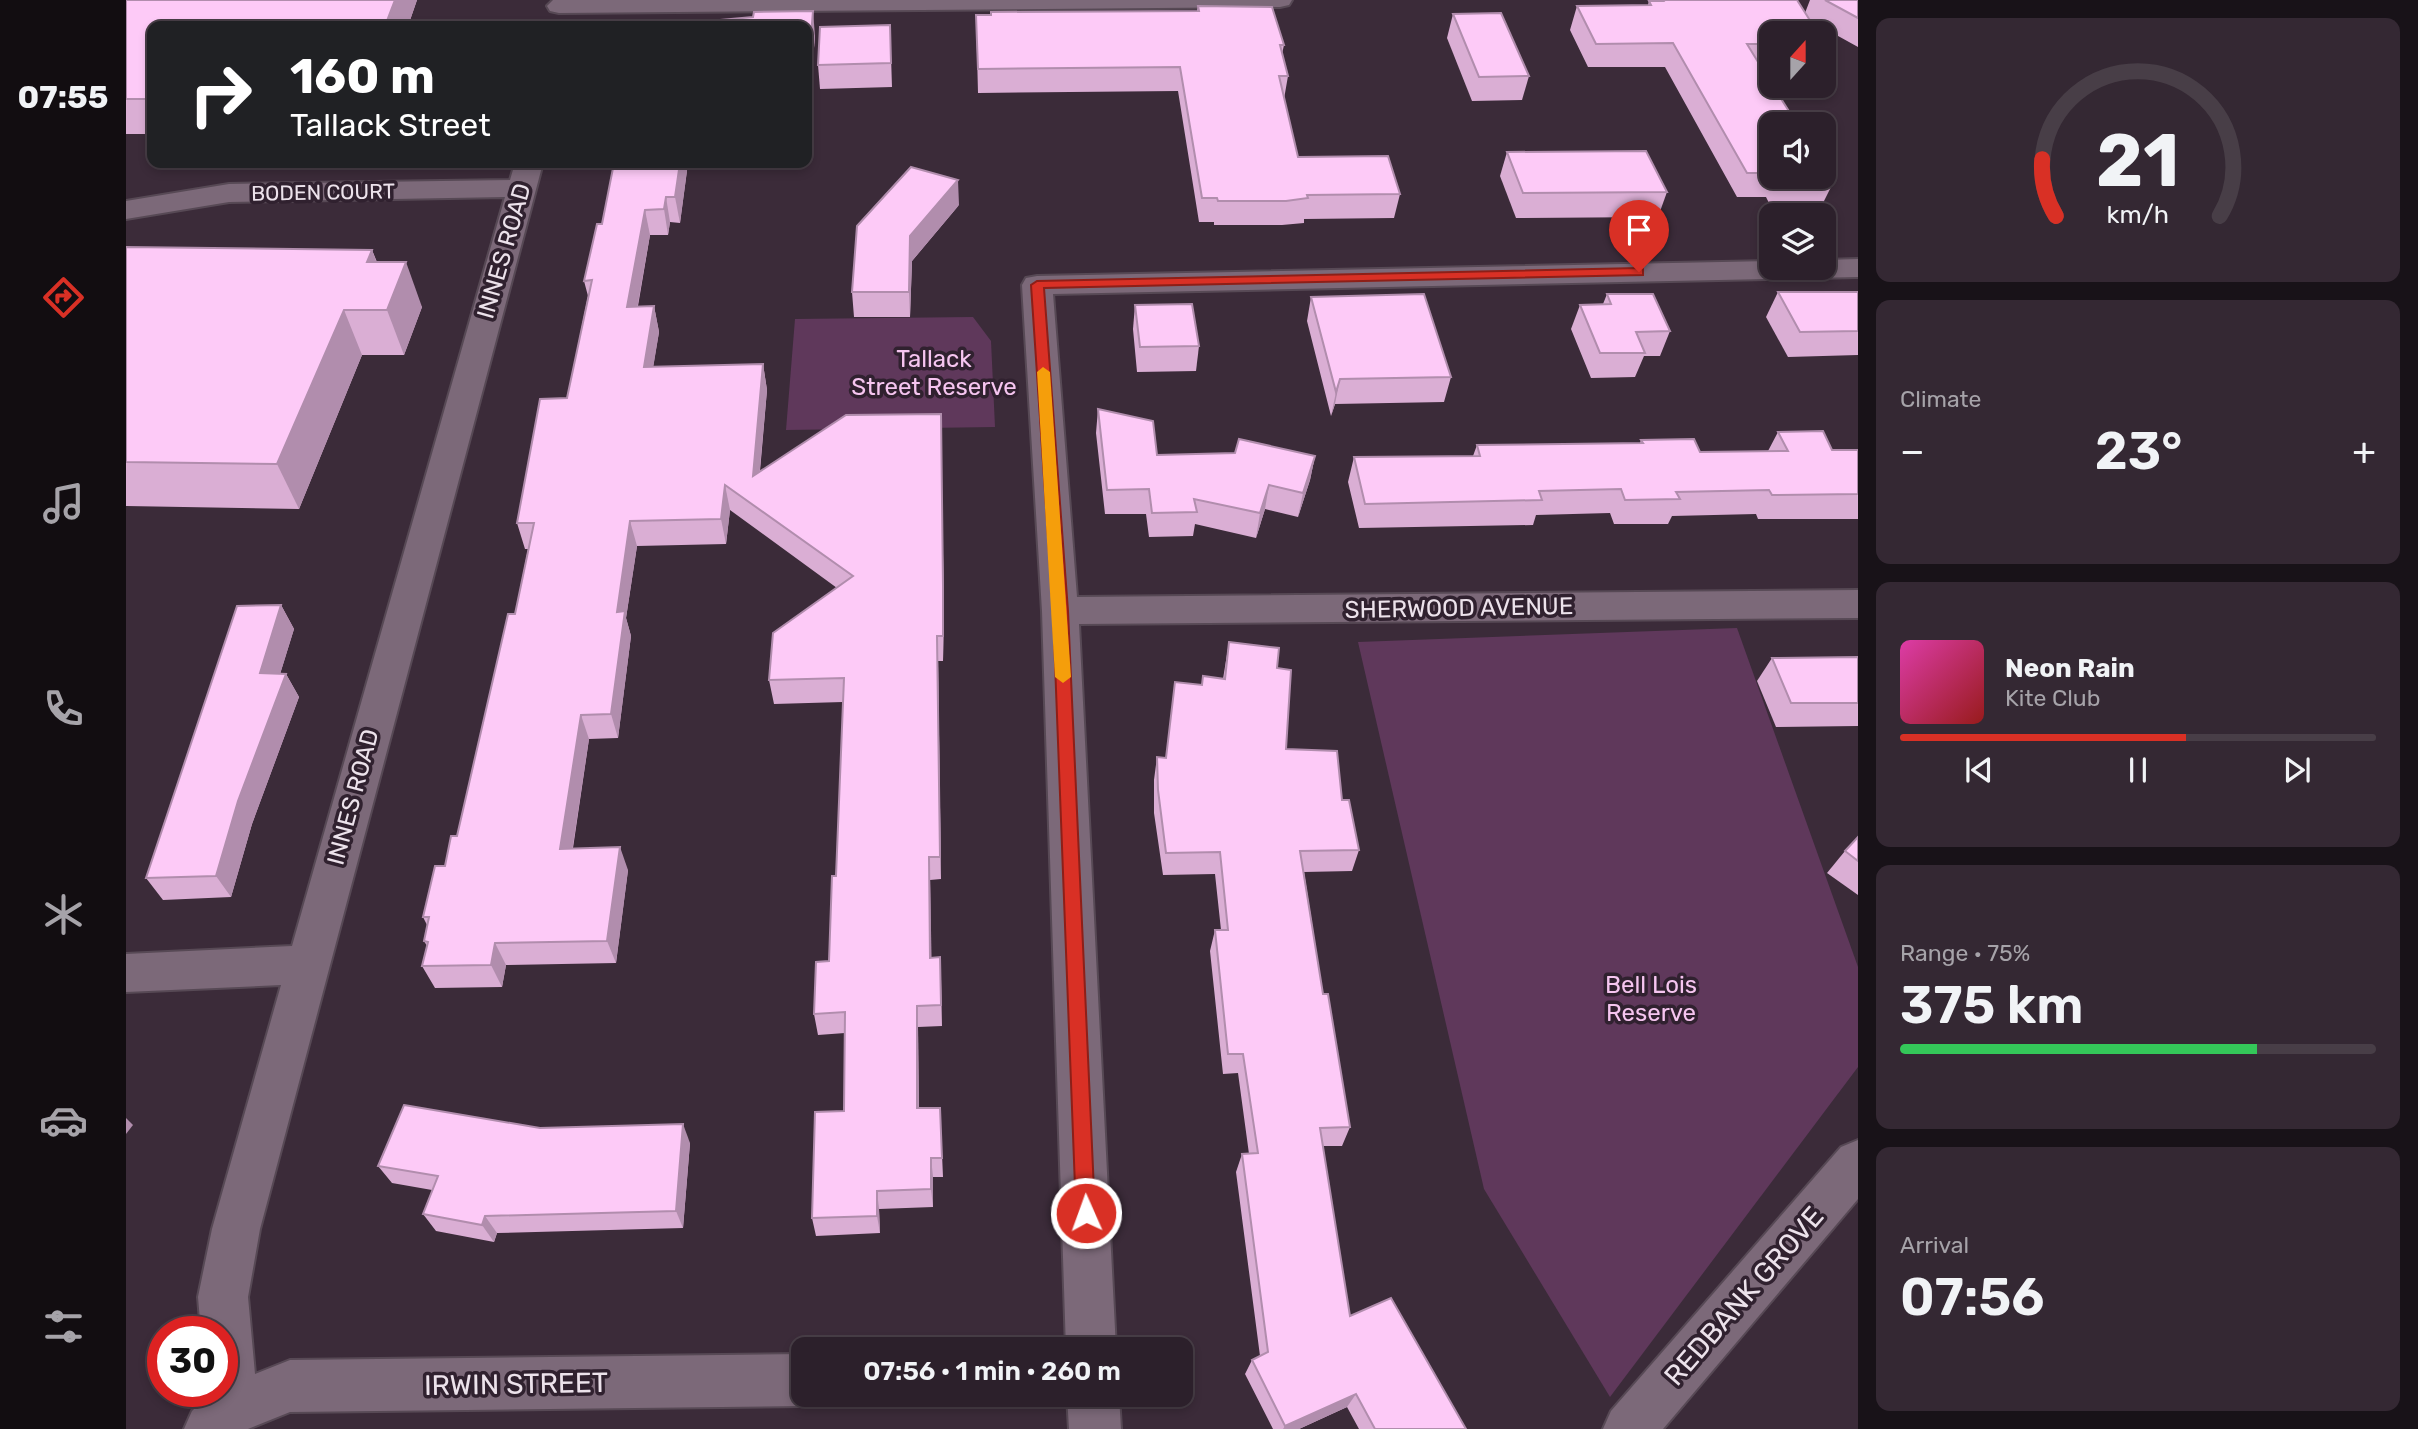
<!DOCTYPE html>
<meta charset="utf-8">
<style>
body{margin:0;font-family:Rubik,sans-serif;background:#342833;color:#f1f3f6;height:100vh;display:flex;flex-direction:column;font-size:26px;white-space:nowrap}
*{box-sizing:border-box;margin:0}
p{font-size:23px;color:#a6a3a9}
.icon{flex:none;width:38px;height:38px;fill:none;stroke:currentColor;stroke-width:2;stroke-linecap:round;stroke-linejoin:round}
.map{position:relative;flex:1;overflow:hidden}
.side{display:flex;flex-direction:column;gap:18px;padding:18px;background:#181218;width:560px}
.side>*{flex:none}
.banner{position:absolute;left:21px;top:21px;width:665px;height:147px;border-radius:14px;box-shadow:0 4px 10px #0003,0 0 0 2px #483e47;background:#202124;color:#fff;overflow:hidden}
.needle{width:46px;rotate:21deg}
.fabs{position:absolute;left:1633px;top:21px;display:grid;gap:14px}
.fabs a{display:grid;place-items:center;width:77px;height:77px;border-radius:14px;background:#2c202b;box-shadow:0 4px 10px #0003,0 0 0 2px #483e47;font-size:35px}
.speed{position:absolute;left:21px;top:1316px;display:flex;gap:14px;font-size:35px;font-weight:700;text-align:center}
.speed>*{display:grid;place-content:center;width:91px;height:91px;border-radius:50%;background:#2c202b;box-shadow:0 4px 10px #0003,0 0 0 2px #483e47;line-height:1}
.speed .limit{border:10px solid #d22;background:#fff;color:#111}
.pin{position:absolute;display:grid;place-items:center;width:60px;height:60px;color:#fff;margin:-72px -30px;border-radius:50% 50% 50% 0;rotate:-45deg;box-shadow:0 0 7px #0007}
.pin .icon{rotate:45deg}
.me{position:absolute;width:77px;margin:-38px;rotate:358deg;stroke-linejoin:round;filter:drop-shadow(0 0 5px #0008)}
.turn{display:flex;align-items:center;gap:24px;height:147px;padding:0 28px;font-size:32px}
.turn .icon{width:91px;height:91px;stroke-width:2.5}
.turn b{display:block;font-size:49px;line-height:60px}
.big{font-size:52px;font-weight:600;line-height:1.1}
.side .tile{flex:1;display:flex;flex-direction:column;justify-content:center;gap:10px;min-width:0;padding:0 24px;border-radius:14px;background:#342833}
.side .dial{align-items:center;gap:0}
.dial svg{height:182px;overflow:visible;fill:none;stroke:#483e47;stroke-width:7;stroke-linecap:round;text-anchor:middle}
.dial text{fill:#f1f3f6;stroke:none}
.song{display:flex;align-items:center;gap:21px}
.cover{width:84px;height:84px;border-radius:10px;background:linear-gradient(135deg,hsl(320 70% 55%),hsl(0 70% 35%))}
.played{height:7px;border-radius:4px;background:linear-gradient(90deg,#d93025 60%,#483e47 60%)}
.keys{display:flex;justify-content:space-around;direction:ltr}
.heat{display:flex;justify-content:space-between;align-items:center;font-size:38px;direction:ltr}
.charge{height:10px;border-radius:5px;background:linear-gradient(90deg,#34c759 75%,#483e47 0)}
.trip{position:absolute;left:665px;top:1337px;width:402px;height:70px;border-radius:14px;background:#2c202b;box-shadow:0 4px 10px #0003,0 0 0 2px #483e47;font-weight:600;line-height:70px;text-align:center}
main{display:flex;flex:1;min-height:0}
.tab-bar{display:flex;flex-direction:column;width:126px;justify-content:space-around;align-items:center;background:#120d11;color:#a6a3a9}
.tab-bar .icon{width:49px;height:49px}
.tab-bar .selected{color:#d93025}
.tab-bar b{font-size:32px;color:#f1f3f6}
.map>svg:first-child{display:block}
.green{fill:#5f385b}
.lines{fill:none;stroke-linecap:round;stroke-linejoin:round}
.minor-casing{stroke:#574955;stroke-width:4}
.minor{fill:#7c6979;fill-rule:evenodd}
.wall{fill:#daaed4}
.shaded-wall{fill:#b18dad}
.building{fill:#fdcaf7;stroke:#b18dad;stroke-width:2}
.route{fill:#d93025;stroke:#8d1f18;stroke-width:2}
.slow{fill:#f59e0b}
.labels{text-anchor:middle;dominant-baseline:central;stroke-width:7;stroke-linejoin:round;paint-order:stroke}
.far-street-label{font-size:21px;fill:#ece2eb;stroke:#30212f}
.street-label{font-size:24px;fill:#ece2eb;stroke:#30212f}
.park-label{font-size:24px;fill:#f6c5f0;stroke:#30212f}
.near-street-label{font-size:28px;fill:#ece2eb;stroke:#30212f}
</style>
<main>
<nav class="tab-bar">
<b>07:55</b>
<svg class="icon selected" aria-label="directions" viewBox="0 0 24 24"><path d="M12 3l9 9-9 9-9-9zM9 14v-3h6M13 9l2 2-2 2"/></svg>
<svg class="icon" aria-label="music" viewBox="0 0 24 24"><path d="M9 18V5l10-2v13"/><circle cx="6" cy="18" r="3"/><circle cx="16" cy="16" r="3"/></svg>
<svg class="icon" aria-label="phone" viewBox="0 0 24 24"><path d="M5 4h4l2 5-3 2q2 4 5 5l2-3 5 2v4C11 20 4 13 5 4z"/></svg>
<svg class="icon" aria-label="climate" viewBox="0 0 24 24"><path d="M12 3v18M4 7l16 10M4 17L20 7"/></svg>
<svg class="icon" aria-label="car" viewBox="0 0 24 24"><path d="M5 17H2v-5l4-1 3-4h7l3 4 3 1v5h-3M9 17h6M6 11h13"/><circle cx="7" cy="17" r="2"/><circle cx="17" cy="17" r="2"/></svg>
<svg class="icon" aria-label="filters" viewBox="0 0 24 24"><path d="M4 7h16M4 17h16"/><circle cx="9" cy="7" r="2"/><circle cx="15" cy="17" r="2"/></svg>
</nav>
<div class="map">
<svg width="1732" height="1429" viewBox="0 0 1732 1429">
<rect width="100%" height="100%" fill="#3b2b39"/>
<!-- green -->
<g class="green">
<path d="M 847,317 L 865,341 L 869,427 L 660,430 L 669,319 Z"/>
<path d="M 1611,628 L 1732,967 L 1732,1067 L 1484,1397 L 1358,1189 L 1232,642 Z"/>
</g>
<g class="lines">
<defs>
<g id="minor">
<path d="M 427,0 L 1166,0 L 1163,5 L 1154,7 L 433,13 L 424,11 L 421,6 Z"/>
<path d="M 389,163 L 417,163 L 134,1229 L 122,1297 L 129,1374 L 164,1360 L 677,1354 L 677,1395 L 697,1395 L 695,1398 L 677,1406 L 164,1412 L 122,1429 L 58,1429 L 66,1411 L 79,1398 L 79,1391 L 96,1391 L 96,1332 L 75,1332 L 72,1297 L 86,1229 L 155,985 L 0,992 L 0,954 L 166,946 L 379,197 L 103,202 L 0,219 L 0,201 L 103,184 L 384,180 Z"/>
<path d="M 1732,259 L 1732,277 L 927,294 L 951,597 L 1732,590 L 1732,618 L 953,624 L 990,1349 L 940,1349 L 916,611 L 896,285 L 900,278 L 911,276 L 1645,261 L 1645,268 L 1698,268 L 1698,260 Z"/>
<path d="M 1732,1140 L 1732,1199 L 1537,1429 L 1477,1429 L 1485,1411 L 1715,1147 Z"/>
<path d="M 941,1395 L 993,1395 L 995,1429 L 943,1429 Z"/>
</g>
</defs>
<!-- minor casing -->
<use href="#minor" class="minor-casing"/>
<!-- minor -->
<use href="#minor" class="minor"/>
</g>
<!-- wall -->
<g class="wall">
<path d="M 0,0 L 291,0 L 282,26 L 26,26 L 26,134 L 0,134 Z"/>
<path d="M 1534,0 L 1671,0 L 1679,13 L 1684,0 L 1732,0 L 1732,47 L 1685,21 L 1645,33 L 1645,68 L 1636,68 L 1645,124 L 1645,177 L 1698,177 L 1707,183 L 1695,207 L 1645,207 L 1640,197 L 1611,197 L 1539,67 L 1462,67 L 1444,30 L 1451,6 L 1522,5 L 1523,1 L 1533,1 Z"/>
<path d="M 1072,6 L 1158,45 L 1156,54 L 1162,76 L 1158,99 L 1172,157 L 1274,194 L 1268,218 L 1178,219 L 1178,223 L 1156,225 L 1088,225 L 1088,222 L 1073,222 L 1052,91 L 852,93 L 850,15 L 1071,11 Z"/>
<path d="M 1327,14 L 1403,76 L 1396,100 L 1346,101 L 1321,38 Z"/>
<path d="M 764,25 L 766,87 L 694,89 L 692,65 Z"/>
<path d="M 681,26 L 689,36 L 685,84 L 681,84 Z"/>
<path d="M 1381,152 L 1541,192 L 1532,217 L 1390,218 L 1374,176 Z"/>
<path d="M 562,163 L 554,223 L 544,222 L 542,235 L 524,235 L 512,306 L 528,306 L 533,332 L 527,367 L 637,364 L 641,390 L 634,471 L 815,440 L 818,611 L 817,661 L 812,661 L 815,879 L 804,880 L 805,958 L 815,979 L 816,1026 L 792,1027 L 793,1108 L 814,1108 L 817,1177 L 807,1177 L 807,1207 L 753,1209 L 754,1233 L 690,1236 L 686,1218 L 718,1111 L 719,1033 L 692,1035 L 688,1014 L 703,961 L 710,876 L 717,702 L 648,704 L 643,680 L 711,588 L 604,510 L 600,544 L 511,546 L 500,618 L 505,636 L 492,738 L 463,739 L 447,848 L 502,870 L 490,963 L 380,965 L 376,987 L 309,988 L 296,966 L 301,946 L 298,941 L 301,925 L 297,917 L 319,866 L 331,836 L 389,614 L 402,549 L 399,549 L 391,523 L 441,398 L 462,296 L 458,281 L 476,224 Z"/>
<path d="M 833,205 L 786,261 L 784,317 L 728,317 L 726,292 Z"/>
<path d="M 0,247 L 246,250 L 251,262 L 296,307 L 278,355 L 236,355 L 173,509 L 0,506 Z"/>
<path d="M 1652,292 L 1732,292 L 1732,355 L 1662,357 L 1640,317 Z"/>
<path d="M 1481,294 L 1544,331 L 1534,356 L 1518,356 L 1509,377 L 1465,378 L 1445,329 L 1454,305 L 1477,304 Z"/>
<path d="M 1185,297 L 1325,377 L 1318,402 L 1209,404 L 1205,416 L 1181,321 Z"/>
<path d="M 1009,305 L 1073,346 L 1070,371 L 1011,372 L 1007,329 Z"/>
<path d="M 972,409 L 1031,455 L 1189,456 L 1184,480 L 1172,517 L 1139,509 L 1130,538 L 1069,524 L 1067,536 L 1023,537 L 1020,514 L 979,514 L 970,433 Z"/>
<path d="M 1652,432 L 1706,450 L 1732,450 L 1732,519 L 1632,519 L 1630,514 L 1546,516 L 1542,524 L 1488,524 L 1484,513 L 1410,515 L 1407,525 L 1233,528 L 1222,482 L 1228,457 L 1347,456 L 1351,445 L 1514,443 L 1515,440 L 1574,452 L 1642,451 Z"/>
<path d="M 155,605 L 168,629 L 154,674 L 160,674 L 173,697 L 126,824 L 105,897 L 37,900 L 20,878 Z"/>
<path d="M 1103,642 L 1151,668 L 1160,749 L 1216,800 L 1233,850 L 1226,871 L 1178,872 L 1197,994 L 1224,1127 L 1216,1146 L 1197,1146 L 1224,1316 L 1340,1429 L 1233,1429 L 1221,1407 L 1173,1429 L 1147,1429 L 1119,1374 L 1126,1360 L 1134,1356 L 1110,1172 L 1116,1154 L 1123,1154 L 1112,1073 L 1097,1074 L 1084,951 L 1089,930 L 1095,930 L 1089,874 L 1037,875 L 1028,813 L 1028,780 L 1031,757 L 1040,758 L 1049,682 L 1075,685 L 1097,679 Z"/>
<path d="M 1732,657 L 1732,726 L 1650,727 L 1631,681 L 1646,658 Z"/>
<path d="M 1732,837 L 1732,895 L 1701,873 L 1719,851 Z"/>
<path d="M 414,1128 L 564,1143 L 557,1228 L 371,1233 L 368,1242 L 310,1231 L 297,1214 L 306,1190 L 266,1183 L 252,1166 Z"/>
</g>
<!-- shaded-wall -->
<g class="shaded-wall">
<path d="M 269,0 L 291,0 L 282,26 L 259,26 Z"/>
<path d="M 687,11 L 689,36 L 685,84 L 683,59 Z"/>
<path d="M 554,163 L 562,163 L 554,223 L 549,197 Z"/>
<path d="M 832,180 L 833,205 L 786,261 L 784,317 L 783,292 L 784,236 Z"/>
<path d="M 540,197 L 544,222 L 542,235 L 538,209 Z"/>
<path d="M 519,210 L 524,235 L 507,332 L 501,307 Z"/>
<path d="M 246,250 L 263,295 L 241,262 Z"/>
<path d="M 280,262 L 296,307 L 278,355 L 261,310 Z"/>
<path d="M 528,306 L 533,332 L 523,393 L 518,367 Z"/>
<path d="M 218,310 L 236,355 L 173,509 L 151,464 Z"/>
<path d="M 637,364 L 641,390 L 631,501 L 627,476 Z"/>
<path d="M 1214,379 L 1209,404 L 1205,416 L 1210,392 Z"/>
<path d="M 815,440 L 818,611 L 817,661 L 817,636 Z"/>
<path d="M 1189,456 L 1184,480 L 1172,517 L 1177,493 Z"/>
<path d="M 599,485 L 604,510 L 600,544 L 595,519 Z"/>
<path d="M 1143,485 L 1139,509 L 1130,538 L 1134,513 Z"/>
<path d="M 504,521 L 511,546 L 500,618 L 505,636 L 492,738 L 485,714 L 491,612 Z"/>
<path d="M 155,605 L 168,629 L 147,697 L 134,673 Z"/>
<path d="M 811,636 L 812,661 L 815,879 L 814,857 Z"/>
<path d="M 160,674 L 173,697 L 126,824 L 105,897 L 90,876 L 112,801 Z"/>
<path d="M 455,715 L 463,739 L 443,872 L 434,849 Z"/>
<path d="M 494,847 L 502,870 L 490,963 L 481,941 Z"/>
<path d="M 803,857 L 804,880 L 806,979 L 804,958 Z"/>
<path d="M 369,943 L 380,965 L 376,987 L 365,965 Z"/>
<path d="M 791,1006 L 792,1027 L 793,1128 L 791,1108 Z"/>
<path d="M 0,1118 L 7,1125 L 0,1134 Z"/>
<path d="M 557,1124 L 564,1143 L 557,1228 L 550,1211 Z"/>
<path d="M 805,1158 L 807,1177 L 807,1207 L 805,1189 Z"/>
<path d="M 751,1191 L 753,1209 L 754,1233 L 751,1216 Z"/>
<path d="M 359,1216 L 371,1233 L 368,1242 L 356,1225 Z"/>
<path d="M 1230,1394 L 1221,1407 L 1173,1429 L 1157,1429 L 1159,1426 Z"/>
</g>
<!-- building -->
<g class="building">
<path d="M 0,0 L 269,0 L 259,26 L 26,26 L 26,99 L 0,99 Z"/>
<path d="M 1536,0 L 1671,0 L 1692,33 L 1645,33 L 1645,44 L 1621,44 L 1645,83 L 1645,86 L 1647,86 L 1671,124 L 1645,124 L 1645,173 L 1621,173 L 1547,43 L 1470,44 L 1451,6 L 1525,5 L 1523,1 L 1537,1 Z"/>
<path d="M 1699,0 L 1732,0 L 1732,18 Z"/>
<path d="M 1072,6 L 1146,7 L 1158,45 L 1154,45 L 1162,76 L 1153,76 L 1172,157 L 1262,156 L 1274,194 L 1181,195 L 1182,198 L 1160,201 L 1092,201 L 1091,198 L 1076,198 L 1054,67 L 852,69 L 850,15 L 865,15 L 865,12 L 1073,11 Z"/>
<path d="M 687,11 L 683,59 L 681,59 L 681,26 L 528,26 L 627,17 L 628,12 Z"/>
<path d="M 1375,13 L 1403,76 L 1353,77 L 1327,14 Z"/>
<path d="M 764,25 L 765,63 L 692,65 L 694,27 Z"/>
<path d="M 1520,151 L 1541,192 L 1397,193 L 1381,152 Z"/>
<path d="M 488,163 L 554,163 L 549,197 L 540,197 L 538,209 L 519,210 L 501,307 L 528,306 L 518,367 L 637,364 L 627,476 L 720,415 L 815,414 L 817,586 L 817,636 L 811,636 L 814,857 L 803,857 L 804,958 L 814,957 L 815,1005 L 791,1006 L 791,1108 L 814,1108 L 816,1158 L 805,1158 L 805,1189 L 751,1191 L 751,1216 L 686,1218 L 689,1112 L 718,1111 L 719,1012 L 688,1014 L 690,962 L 703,961 L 706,876 L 710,876 L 718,678 L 643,680 L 647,633 L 727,576 L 599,485 L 595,519 L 504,521 L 491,612 L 499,611 L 485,714 L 455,715 L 434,849 L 494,847 L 481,941 L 369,943 L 365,965 L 296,966 L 302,942 L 298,941 L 303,917 L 297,917 L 309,866 L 319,866 L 325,836 L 331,836 L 382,614 L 389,614 L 408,523 L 391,523 L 414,399 L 441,398 L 466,280 L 458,281 L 471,224 L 476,224 Z"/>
<path d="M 785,167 L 832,180 L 784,236 L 783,292 L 726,292 L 731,226 Z"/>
<path d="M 1698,167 L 1707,183 L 1656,183 L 1653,177 L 1698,177 Z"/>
<path d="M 0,247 L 246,250 L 241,262 L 280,262 L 261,310 L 218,310 L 151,464 L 0,462 Z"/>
<path d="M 1652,292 L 1732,292 L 1732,331 L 1674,332 Z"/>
<path d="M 1298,294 L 1325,377 L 1214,379 L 1210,392 L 1185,297 Z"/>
<path d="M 1481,294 L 1527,294 L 1544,331 L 1510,332 L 1519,353 L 1474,353 L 1454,305 L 1485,304 Z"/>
<path d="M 1066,304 L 1073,346 L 1014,347 L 1009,305 Z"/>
<path d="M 972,409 L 1027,421 L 1031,455 L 1109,453 L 1113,439 L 1189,456 L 1177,493 L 1143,485 L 1134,513 L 1068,499 L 1071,512 L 1026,513 L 1023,489 L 981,490 Z"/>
<path d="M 1697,431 L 1706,450 L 1732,450 L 1732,494 L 1646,495 L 1643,490 L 1550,492 L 1554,499 L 1499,500 L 1495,489 L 1413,491 L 1416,500 L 1239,504 L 1228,457 L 1354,456 L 1351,445 L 1517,443 L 1515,440 L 1568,439 L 1574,452 L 1662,451 L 1652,432 Z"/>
<path d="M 155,605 L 134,673 L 160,674 L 112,801 L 90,876 L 20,878 L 111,606 Z"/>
<path d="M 1103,642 L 1153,648 L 1151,668 L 1165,670 L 1160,749 L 1211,751 L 1216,800 L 1223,800 L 1233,850 L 1174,851 L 1197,994 L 1202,994 L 1224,1127 L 1194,1128 L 1224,1316 L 1265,1298 L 1340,1429 L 1249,1429 L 1230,1394 L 1159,1426 L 1126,1360 L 1142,1352 L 1116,1154 L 1132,1153 L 1117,1054 L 1102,1054 L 1089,930 L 1102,930 L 1094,852 L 1040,853 L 1032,790 L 1031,757 L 1040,758 L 1049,682 L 1076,685 L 1077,676 L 1099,679 Z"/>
<path d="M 1732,657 L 1732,703 L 1665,703 L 1646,658 Z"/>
<path d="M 1732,837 L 1732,861 L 1719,851 Z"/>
<path d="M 278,1105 L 414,1128 L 557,1124 L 550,1211 L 359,1216 L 356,1225 L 297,1214 L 312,1176 L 252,1166 Z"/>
</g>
<!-- route -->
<path class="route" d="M 1513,268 L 1517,269 L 1517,275 L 918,288 L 942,611 L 969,1213 L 967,1219 L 960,1222 L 952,1219 L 950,1213 L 927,611 L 905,285 L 911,281 Z"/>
<!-- slow -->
<path class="slow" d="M 917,367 L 924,372 L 945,677 L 937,683 L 929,677 L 911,372 Z"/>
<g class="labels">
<!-- far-street labels -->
<g class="far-street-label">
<text transform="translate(197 192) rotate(-1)">BODEN COURT</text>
</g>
<!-- street labels -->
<g class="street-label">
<text transform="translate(378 251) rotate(-74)">INNES ROAD</text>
<text transform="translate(1333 608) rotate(-1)">SHERWOOD AVENUE</text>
<text transform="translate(227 797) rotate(-75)">INNES ROAD</text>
</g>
<!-- park labels -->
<g class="park-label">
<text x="808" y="359">Tallack<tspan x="808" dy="28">Street Reserve</tspan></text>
<text x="1525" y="985">Bell Lois<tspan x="1525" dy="28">Reserve</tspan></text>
</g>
<!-- near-street labels -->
<g class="near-street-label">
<text transform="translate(1618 1296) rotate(-49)">REDBANK GROVE</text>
<text transform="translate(390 1384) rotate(-1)">IRWIN STREET</text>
</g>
</g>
</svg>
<div class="fabs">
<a><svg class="needle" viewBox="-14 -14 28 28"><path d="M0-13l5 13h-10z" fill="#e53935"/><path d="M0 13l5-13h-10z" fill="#a6a3a9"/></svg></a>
<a><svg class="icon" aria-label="sound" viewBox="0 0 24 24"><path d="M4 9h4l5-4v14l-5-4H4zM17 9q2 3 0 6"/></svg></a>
<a><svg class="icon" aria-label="layers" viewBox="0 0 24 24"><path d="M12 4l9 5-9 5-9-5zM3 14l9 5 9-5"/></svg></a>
</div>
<div class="speed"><div class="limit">30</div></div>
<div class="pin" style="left:1513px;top:272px;background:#d93025"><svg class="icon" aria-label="arrive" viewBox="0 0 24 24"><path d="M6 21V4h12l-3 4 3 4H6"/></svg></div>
<svg class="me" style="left:960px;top:1213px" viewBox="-20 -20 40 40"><circle r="17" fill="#d93025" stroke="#fff" stroke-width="3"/><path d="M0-11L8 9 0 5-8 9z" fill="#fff"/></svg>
<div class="trip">07:56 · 1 min · 260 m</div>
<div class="banner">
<div class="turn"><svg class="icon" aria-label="right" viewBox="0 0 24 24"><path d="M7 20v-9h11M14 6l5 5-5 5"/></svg><div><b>160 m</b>Tallack Street</div></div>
</div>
</div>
<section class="side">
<div class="tile dial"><svg viewBox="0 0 100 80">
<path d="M14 69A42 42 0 1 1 86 69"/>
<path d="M14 69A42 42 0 0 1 8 44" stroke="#d93025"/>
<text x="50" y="56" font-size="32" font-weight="700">21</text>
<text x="50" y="72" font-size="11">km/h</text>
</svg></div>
<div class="tile"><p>Climate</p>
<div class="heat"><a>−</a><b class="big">23°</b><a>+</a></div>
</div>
<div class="tile">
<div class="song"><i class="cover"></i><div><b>Neon Rain</b><p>Kite Club</p></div></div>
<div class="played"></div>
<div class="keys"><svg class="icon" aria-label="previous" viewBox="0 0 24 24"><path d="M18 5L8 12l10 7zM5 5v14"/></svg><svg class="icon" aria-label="pause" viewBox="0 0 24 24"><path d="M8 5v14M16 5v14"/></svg><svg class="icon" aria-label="next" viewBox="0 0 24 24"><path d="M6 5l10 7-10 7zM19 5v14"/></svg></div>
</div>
<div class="tile"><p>Range · 75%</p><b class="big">375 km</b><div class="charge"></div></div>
<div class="tile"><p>Arrival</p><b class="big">07:56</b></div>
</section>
</main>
